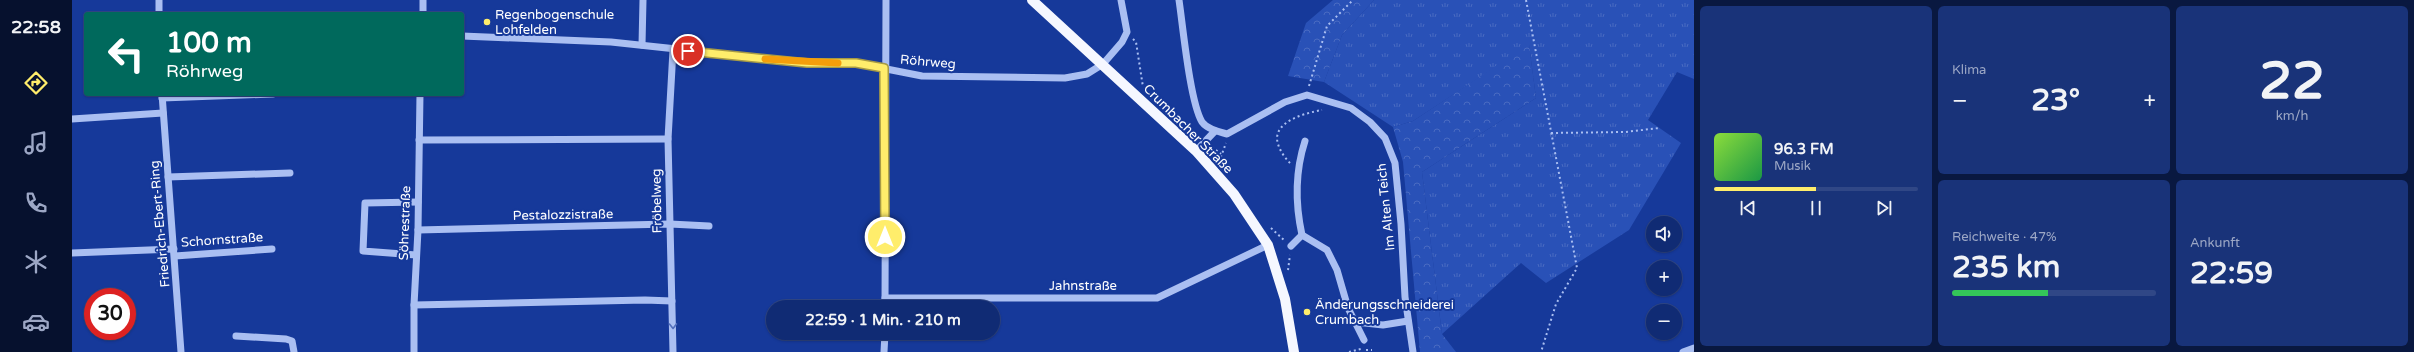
<!DOCTYPE html>
<html lang="de">
<meta charset="utf-8">
<style>
body{margin:0;font-family:"Varela Round",sans-serif;background:#193379;color:#f1f3f6;height:100vh;display:flex;flex-direction:column;font-size:15px;white-space:nowrap}
*{box-sizing:border-box;margin:0}
p{font-size:13px;color:#9ca7c5}
.icon{flex:none;width:22px;height:22px;fill:none;stroke:currentColor;stroke-width:2;stroke-linecap:round;stroke-linejoin:round}
.map{position:relative;flex:1;overflow:hidden}
.panel{display:flex;flex-direction:column;gap:6px;padding:6px;background:#091840;width:720px}
.panel>*{flex:none}
.top-card{position:absolute;left:12px;top:12px;width:380px;height:84px;border-radius:4px;box-shadow:0 1px 3px #0004,0 0 0 1px #304786;background:#00695c;color:#fff;overflow:hidden}
.buttons{position:absolute;left:1574px;top:216px;display:grid;gap:8px}
.buttons a{display:grid;place-items:center;width:36px;height:36px;border-radius:50%;background:#102b74;box-shadow:0 1px 3px #0004,0 0 0 1px #304786;font-size:20px}
.speed{position:absolute;left:12px;top:288px;display:flex;gap:8px;font-size:20px;font-weight:700;text-align:center}
.speed>*{display:grid;place-content:center;width:52px;height:52px;border-radius:50%;background:#102b74;box-shadow:0 1px 3px #0004,0 0 0 1px #304786;line-height:1}
.speed .limit{border:6px solid #d22;background:#fff;color:#111}
.pin{position:absolute;display:grid;place-items:center;width:34px;height:34px;color:#fff;margin:-17px;border:2px solid #fff;border-radius:50%;box-shadow:0 1px 4px #0007}
.me{position:absolute;width:44px;margin:-22px;rotate:0deg;stroke-linejoin:round;filter:drop-shadow(0 0 3px #0008)}
.turn{display:flex;align-items:center;gap:14px;height:84px;padding:0 16px;font-size:18px}
.turn .icon{width:52px;height:52px;stroke-width:2.5}
.turn b{display:block;font-size:28px;line-height:34px}
.big{font-size:30px;font-weight:800;line-height:1.1}
.panel .card{flex:1;display:flex;flex-direction:column;justify-content:center;gap:6px;min-width:0;padding:0 14px;border-radius:6px;background:#193379}
.panel .dial{align-items:center;gap:0}
.dial b{font-size:52px;line-height:1}
.song{display:flex;align-items:center;gap:12px}
.cover{width:48px;height:48px;border-radius:6px;background:linear-gradient(135deg,hsl(90 70% 55%),hsl(140 70% 35%))}
.played{height:4px;border-radius:2px;background:linear-gradient(90deg,#ffed6b 50%,#304786 50%)}
.keys{display:flex;justify-content:space-around;direction:ltr}
.heat{display:flex;justify-content:space-between;align-items:center;font-size:22px;direction:ltr}
.charge{height:6px;border-radius:3px;background:linear-gradient(90deg,#34c759 47%,#304786 0)}
.panel .tiles{flex:1;display:grid;gap:6px;grid-template-columns:repeat(3,1fr)}
.card:first-child{grid-row:span 2}
.trip{position:absolute;left:694px;top:300px;width:234px;height:40px;border-radius:20px;background:#102b74;box-shadow:0 1px 3px #0004,0 0 0 1px #304786;font-weight:800;line-height:40px;text-align:center}
main{display:flex;flex:1;min-height:0}
.tabs{display:flex;flex-direction:column;width:72px;justify-content:space-around;align-items:center;background:#06112e;color:#9ca7c5}
.tabs .icon{width:28px;height:28px}
.tabs .active{color:#ffed6b}
.tabs b{font-size:18px;color:#f1f3f6}
.map>svg:first-child{display:block}
.grass{fill:url(#grass-tufts)}
.forest{fill:url(#forest-crowns)}
.lines{fill:none;stroke-linecap:round;stroke-linejoin:round}
.path{stroke:#aabff2;stroke-width:2;stroke-dasharray:2 3;stroke-linecap:butt}
.minor{stroke:#aabff2;stroke-width:7}
.major{stroke:#f5f7ff;stroke-width:10}
.oneway{stroke:#516fbd}
.route-casing{stroke:#a69a46;stroke-width:10}
.route{stroke:#ffed6b;stroke-width:7}
.slow{stroke:#f59e0b;stroke-width:7}
.poi-dot{fill:#ffed6b;stroke:#16399a;stroke-width:1.5}
.labels{text-anchor:middle;dominant-baseline:central;stroke-width:4;stroke-linejoin:round;paint-order:stroke}
.poi-label{font-size:13px;fill:#fff;stroke:#16399a;text-anchor:start}
.street-label{font-size:13px;fill:#fff;stroke:#16399a}
</style>
<main>
<nav class="tabs">
<b>22:58</b>
<svg class="icon active" aria-label="directions" viewBox="0 0 24 24"><path d="M12 3l9 9-9 9-9-9zM9 14v-3h6M13 9l2 2-2 2"/></svg>
<svg class="icon" aria-label="music" viewBox="0 0 24 24"><path d="M9 18V5l10-2v13"/><circle cx="6" cy="18" r="3"/><circle cx="16" cy="16" r="3"/></svg>
<svg class="icon" aria-label="phone" viewBox="0 0 24 24"><path d="M5 4h4l2 5-3 2q2 4 5 5l2-3 5 2v4C11 20 4 13 5 4z"/></svg>
<svg class="icon" aria-label="climate" viewBox="0 0 24 24"><path d="M12 3v18M4 7l16 10M4 17L20 7"/></svg>
<svg class="icon" aria-label="car" viewBox="0 0 24 24"><path d="M5 17H2v-5l4-1 3-4h7l3 4 3 1v5h-3M9 17h6M6 11h13"/><circle cx="7" cy="17" r="2"/><circle cx="17" cy="17" r="2"/></svg>
</nav>
<div class="map">
<svg width="1622" height="352" viewBox="0 0 1622 352">
<defs>
<pattern id="grass-tufts" width="24" height="20" patternUnits="userSpaceOnUse"><rect width="24" height="20" fill="#2951b7"/><path d="M3 7l-1-3M5 7V3M7 7l1-3M15 17l-1-3M17 17v-4M19 17l1-3" fill="none" stroke="#496bc2"/></pattern>
<pattern id="forest-crowns" width="20" height="18" patternUnits="userSpaceOnUse"><rect width="20" height="18" fill="#2951b7"/><path d="M2 6a3 3 0 1 1 6 0M12 15a3 3 0 1 1 6 0" fill="none" stroke="#496bc2"/></pattern>
</defs>
<rect width="100%" height="100%" fill="#16399a"/>
<!-- grass -->
<path class="grass" d="M 1302,0 L 1622,0 L 1622,79 L 1605,72 L 1576,120 L 1609,143 L 1557,230 L 1474,283 L 1449,263 L 1370,334 L 1350,172 L 1464,98 L 1457,45 L 1341,121 L 1321,127 L 1252,82 L 1270,35 Z"/>
<!-- forest -->
<g class="forest">
<path d="M 1261,0 L 1302,0 L 1270,35 L 1252,82 L 1216,76 L 1234,23 Z"/>
<path d="M 1457,44 L 1464,98 L 1350,172 L 1370,334 L 1384,352 L 1348,352 L 1331,162 L 1321,127 L 1341,121 Z"/>
</g>
<g class="lines">
<!-- path -->
<g class="path">
<path d="M 1454,0 L 1505,268 L 1484,304 L 1469,352"/>
<path d="M 1061,39 L 1064,42 L 1071,87"/>
<path d="M 1237,86 L 1255,26 L 1281,0"/>
<path d="M 1479,133 L 1553,132 L 1587,128"/>
<path d="M 1140,147 L 1149,154"/>
<path d="M 1147,162 L 1154,143"/>
<path d="M 1218,163 C 1213,158 1208,151 1206,144 C 1199,122 1233,113 1250,110"/>
<path d="M 1199,228 L 1213,241"/>
<path d="M 1216,270 L 1218,255"/>
<path d="M 1294,350 L 1300,350"/>
<path d="M 1277,352 L 1289,349"/>
</g>
<!-- minor -->
<g class="minor">
<path d="M 1107,0 C 1111,27 1118,102 1130,122 C 1135,129 1147,132 1155,134 L 1213,102 L 1235,95 L 1279,108 L 1298,122 L 1313,138 L 1323,163 L 1329,224 L 1333,297 L 1341,352"/>
<path d="M 87,14 L 87,0"/>
<path d="M 351,14 L 351,0"/>
<path d="M 390,36 L 539,42 L 735,63 L 784,63 L 850,76 L 993,78 L 1015,74 L 1031,64 L 1050,42 L 1055,32 L 1049,0"/>
<path d="M 570,45 L 571,0"/>
<path d="M 601,50 L 596,139 L 601,352"/>
<path d="M 90,94 L 109,352"/>
<path d="M 90,98 L 201,94"/>
<path d="M 0,119 L 91,113"/>
<path d="M 347,140 L 596,139"/>
<path d="M 1124,151 L 1143,131"/>
<path d="M 96,177 L 218,173"/>
<path d="M 346,230 L 598,224 L 637,226"/>
<path d="M 1230,235 L 1255,250 L 1265,270 L 1276,308 L 1292,340"/>
<path d="M 1230,235 C 1223,203 1223,172 1233,141"/>
<path d="M 1219,246 L 1230,235"/>
<path d="M 0,253 L 102,249"/>
<path d="M 344,255 L 291,251 L 293,203 L 346,202"/>
<path d="M 103,256 L 200,249"/>
<path d="M 813,298 L 1085,298 L 1196,245"/>
<path d="M 342,305 L 573,300 L 600,301"/>
<path d="M 813,307 L 814,0"/>
<path d="M 1284,322 L 1311,325 L 1336,321"/>
<path d="M 164,336 L 214,339 L 220,341 L 222,352"/>
<path d="M 342,352 L 342,305 L 346,230 L 348,94"/>
<path d="M 812,352 L 813,333"/>
<path d="M 1611,352 L 1622,348"/>
</g>
<!-- major -->
<path class="major" d="M 960,0 L 1124,151 L 1162,194 L 1196,245 L 1213,299 L 1222,352"/>
</g>
<!-- one-way arrows -->
<defs><path id="oneway-chevron" d="M-2-3.5L2.5 0L-2 3.5" fill="none" stroke-width="1.6" stroke-linecap="round" stroke-linejoin="round"/></defs>
<use class="oneway" href="#oneway-chevron" transform="translate(601 326) rotate(89)"/>
<g class="lines">
<defs>
<path id="route" d="M 616,51 L 735,63 L 784,63 L 812,68 L 813,237"/>
</defs>
<!-- route casing -->
<use href="#route" class="route-casing"/>
<!-- route -->
<use href="#route" class="route"/>
<!-- slow -->
<path class="slow" d="M 693,59 L 766,63"/>
</g>
<!-- markers -->
<g class="poi-dot">
<circle cx="415" cy="22" r="4"/>
<circle cx="1235" cy="312" r="4"/>
</g>
<g class="labels">
<!-- poi labels -->
<g class="poi-label">
<text x="423" y="15">Regenbogenschule<tspan x="423" dy="15">Lohfelden</tspan></text>
<text x="1243" y="305">Änderungsschneiderei<tspan x="1243" dy="15">Crumbach</tspan></text>
</g>
<!-- street labels -->
<g class="street-label">
<text transform="translate(856 62) rotate(5)">Röhrweg</text>
<text transform="translate(1116 129) rotate(45)">Crumbacher Straße</text>
<text transform="translate(585 201) rotate(-91)">Fröbelweg</text>
<text transform="translate(1314 207) rotate(-96)">Im Alten Teich</text>
<text transform="translate(491 215) rotate(-1)">Pestalozzistraße</text>
<text transform="translate(333 223) rotate(-88)">Söhrestraße</text>
<text transform="translate(88 224) rotate(-95)">Friedrich-Ebert-Ring</text>
<text transform="translate(150 240) rotate(-4)">Schornstraße</text>
<text x="1011" y="286">Jahnstraße</text>
</g>
</g>
</svg>
<div class="buttons">
<a><svg class="icon" aria-label="sound" viewBox="0 0 24 24"><path d="M4 9h4l5-4v14l-5-4H4zM17 9q2 3 0 6"/></svg></a>
<a>+</a>
<a>−</a>
</div>
<div class="speed"><div class="limit">30</div></div>
<div class="pin" style="left:616px;top:51px;background:#d93025"><svg class="icon" aria-label="arrive" viewBox="0 0 24 24"><path d="M6 21V4h12l-3 4 3 4H6"/></svg></div>
<svg class="me" style="left:813px;top:237px" viewBox="-20 -20 40 40"><circle r="17" fill="#ffed6b" stroke="#fff" stroke-width="3"/><path d="M0-11L8 9 0 5-8 9z" fill="#fff"/></svg>
<div class="trip">22:59 · 1 Min. · 210 m</div>
<div class="top-card">
<div class="turn"><svg class="icon" aria-label="left" viewBox="0 0 24 24"><path d="M17 20v-9H6M10 6l-5 5 5 5"/></svg><div><b>100 m</b>Röhrweg</div></div>
</div>
</div>
<section class="panel">
<div class="tiles">
<div class="card">
<div class="song"><i class="cover"></i><div><b>96.3 FM</b><p>Musik</p></div></div>
<div class="played"></div>
<div class="keys"><svg class="icon" aria-label="previous" viewBox="0 0 24 24"><path d="M18 5L8 12l10 7zM5 5v14"/></svg><svg class="icon" aria-label="pause" viewBox="0 0 24 24"><path d="M8 5v14M16 5v14"/></svg><svg class="icon" aria-label="next" viewBox="0 0 24 24"><path d="M6 5l10 7-10 7zM19 5v14"/></svg></div>
</div>
<div class="card"><p>Klima</p>
<div class="heat"><a>−</a><b class="big">23°</b><a>+</a></div>
</div>
<div class="card dial"><b>22</b><p>km/h</p></div>
<div class="card"><p>Reichweite · 47%</p><b class="big">235 km</b><div class="charge"></div></div>
<div class="card"><p>Ankunft</p><b class="big">22:59</b></div>
</div>
</section>
</main>
